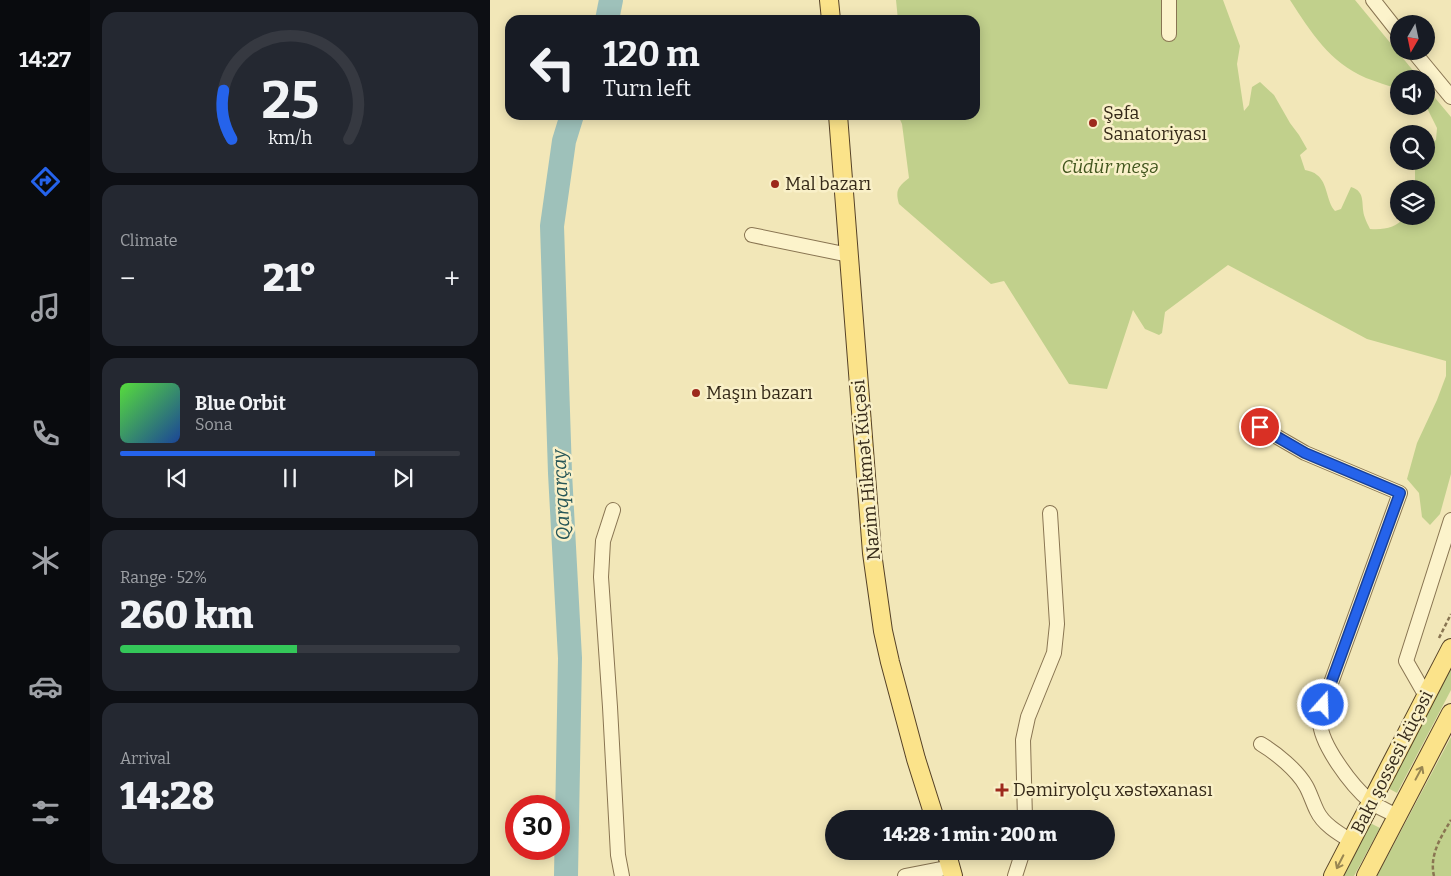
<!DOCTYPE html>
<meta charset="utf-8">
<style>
body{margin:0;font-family:Bitter,serif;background:#242831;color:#f1f3f6;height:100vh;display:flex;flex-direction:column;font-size:19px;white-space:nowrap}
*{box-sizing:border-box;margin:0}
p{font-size:16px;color:#9ea1a6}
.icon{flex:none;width:28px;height:28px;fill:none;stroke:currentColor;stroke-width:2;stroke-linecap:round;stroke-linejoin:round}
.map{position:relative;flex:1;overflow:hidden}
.drawer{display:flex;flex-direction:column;gap:12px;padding:12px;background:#0d0f14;width:400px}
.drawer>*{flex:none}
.guide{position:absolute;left:15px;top:15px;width:475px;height:105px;border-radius:15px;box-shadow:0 2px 12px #0003;background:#171b24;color:#f1f3f6;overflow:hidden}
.needle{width:32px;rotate:189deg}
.controls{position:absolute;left:900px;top:15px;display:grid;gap:10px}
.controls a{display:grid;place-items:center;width:45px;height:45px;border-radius:50%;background:#171b24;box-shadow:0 2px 12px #0003;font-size:25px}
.speed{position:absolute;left:15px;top:795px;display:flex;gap:10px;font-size:25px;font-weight:700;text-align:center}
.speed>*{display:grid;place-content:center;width:65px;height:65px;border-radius:50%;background:#171b24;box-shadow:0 2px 12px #0003;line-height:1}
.speed .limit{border:8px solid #d22;background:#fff;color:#111}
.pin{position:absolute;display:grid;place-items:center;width:42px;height:42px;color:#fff;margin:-21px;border:2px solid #fff;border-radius:50%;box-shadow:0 1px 5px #0007}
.me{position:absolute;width:55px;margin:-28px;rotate:20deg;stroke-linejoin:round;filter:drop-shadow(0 0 4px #0008)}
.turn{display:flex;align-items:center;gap:18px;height:105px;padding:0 15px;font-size:22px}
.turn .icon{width:65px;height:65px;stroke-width:2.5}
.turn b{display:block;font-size:35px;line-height:42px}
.big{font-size:38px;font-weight:800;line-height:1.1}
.drawer .widget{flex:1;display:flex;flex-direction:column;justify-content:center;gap:8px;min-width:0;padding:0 18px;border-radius:15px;background:#242831}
.drawer .dial{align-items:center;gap:0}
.dial svg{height:130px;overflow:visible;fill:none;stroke:#363941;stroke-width:7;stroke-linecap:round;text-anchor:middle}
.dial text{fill:#f1f3f6;stroke:none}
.song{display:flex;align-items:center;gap:15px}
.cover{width:60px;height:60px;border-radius:8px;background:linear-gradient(135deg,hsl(110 70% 55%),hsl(220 70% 35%))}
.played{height:5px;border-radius:2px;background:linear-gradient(90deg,#2563eb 75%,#363941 75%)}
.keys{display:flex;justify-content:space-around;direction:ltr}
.heat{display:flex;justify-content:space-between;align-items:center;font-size:28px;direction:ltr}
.charge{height:8px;border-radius:4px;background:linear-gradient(90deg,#34c759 52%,#363941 0)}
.trip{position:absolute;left:335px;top:810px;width:290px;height:50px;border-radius:25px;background:#171b24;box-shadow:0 2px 12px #0003;font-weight:800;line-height:50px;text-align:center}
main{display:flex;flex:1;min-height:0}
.tab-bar{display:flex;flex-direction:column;width:90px;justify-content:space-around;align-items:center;background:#090b0e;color:#9ea1a6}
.tab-bar .icon{width:35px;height:35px}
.tab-bar .active{color:#2563eb}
.tab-bar b{font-size:22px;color:#f1f3f6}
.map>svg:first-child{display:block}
.green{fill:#c1d08c}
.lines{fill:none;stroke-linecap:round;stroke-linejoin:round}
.river{stroke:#9ec1ba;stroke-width:24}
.minor-casing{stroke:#897552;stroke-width:16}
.major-casing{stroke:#564227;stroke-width:20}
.path{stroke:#897552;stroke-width:2.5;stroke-dasharray:4 2.5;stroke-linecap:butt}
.minor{stroke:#fcf3cb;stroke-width:14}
.major{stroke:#fbe38a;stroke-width:18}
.oneway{stroke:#988652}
.route-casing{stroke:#184099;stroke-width:12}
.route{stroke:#2563eb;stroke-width:9}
.poi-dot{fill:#9d291c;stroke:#f9f0c8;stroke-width:2}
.labels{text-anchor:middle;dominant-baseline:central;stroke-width:5;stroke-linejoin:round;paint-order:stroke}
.poi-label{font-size:18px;fill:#362a19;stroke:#f9f0c8;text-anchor:start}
.park-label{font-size:18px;font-style:italic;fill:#41551d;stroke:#f9f0c8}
.street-label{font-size:18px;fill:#362a19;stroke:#f9f0c8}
.water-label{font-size:19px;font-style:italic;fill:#265658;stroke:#f9f0c8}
</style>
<main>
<nav class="tab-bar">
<b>14:27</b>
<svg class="icon active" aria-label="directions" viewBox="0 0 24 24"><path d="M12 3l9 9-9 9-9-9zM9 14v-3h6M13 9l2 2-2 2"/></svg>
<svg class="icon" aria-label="music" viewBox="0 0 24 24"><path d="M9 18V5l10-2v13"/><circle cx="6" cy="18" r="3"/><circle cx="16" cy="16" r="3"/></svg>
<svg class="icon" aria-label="phone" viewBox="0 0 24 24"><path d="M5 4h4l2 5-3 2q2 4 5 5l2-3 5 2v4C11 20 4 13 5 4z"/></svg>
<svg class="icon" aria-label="climate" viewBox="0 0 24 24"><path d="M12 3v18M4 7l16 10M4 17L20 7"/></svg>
<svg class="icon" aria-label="car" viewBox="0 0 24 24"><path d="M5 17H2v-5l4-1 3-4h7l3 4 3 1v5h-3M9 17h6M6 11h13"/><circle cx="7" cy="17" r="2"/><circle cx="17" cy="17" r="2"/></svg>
<svg class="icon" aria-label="filters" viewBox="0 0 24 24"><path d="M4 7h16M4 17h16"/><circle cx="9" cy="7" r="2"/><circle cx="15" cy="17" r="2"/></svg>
</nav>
<section class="drawer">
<div class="widget dial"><svg viewBox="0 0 100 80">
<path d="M14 69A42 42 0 1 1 86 69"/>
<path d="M14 69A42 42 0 0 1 9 39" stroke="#2563eb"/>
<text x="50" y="56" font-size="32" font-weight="700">25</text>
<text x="50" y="72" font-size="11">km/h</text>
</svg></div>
<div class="widget"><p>Climate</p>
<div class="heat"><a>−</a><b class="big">21°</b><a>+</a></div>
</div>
<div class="widget">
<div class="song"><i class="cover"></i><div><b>Blue Orbit</b><p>Sona</p></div></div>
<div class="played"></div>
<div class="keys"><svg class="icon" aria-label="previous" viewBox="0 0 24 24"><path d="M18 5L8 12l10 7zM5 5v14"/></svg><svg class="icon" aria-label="pause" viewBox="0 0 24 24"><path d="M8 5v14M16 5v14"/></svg><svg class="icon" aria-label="next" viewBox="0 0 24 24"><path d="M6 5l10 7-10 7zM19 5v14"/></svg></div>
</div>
<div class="widget"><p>Range · 52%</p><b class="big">260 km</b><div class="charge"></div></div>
<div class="widget"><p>Arrival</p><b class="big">14:28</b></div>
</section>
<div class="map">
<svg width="961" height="876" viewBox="0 0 961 876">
<rect width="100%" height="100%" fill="#f2e7b8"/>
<!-- green -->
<g class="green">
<path d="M 406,0 L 733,0 L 750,46 L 747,64 L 754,111 L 759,105 L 762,87 L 770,82 L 784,95 L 800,123 L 809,135 L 817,149 L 810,155 L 815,170 C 819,171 824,172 827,175 C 838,183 836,201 845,211 L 851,209 L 861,187 C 877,192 870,205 875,218 C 876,221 878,225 880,229 C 894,230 907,228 915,216 L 936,216 L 936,189 L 925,189 L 925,167 L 923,161 L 936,161 L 936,142 L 938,144 L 946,140 L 947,128 L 936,106 L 936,87 L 961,117 L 961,474 L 950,514 L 940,525 L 932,517 L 929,493 L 917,479 L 927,443 L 947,400 L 956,376 L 956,361 L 877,339 L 738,265 L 675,312 L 672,333 L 669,335 L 655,329 L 643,310 L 617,389 L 579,384 L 514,281 L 501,284 L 409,204 C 405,190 408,187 419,178 L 412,124 L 408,115 L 485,115 L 485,20 L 408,20 Z"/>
<path d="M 800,0 L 865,0 L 930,79 L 909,79 L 909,90 C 898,85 886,82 876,78 C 839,62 821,32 800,0 Z"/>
<path d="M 961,663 L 961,690 L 907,793 L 896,787 Z"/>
<path d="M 961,737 L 961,876 L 887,876 Z"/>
<path d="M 880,823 L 890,828 L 864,876 L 852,876 Z"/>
</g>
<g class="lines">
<!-- river -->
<g class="river">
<path d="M 117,20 L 121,0"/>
<path d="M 76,876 L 80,658 L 70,473 L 62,226 L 74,141 L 82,115"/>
</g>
<defs>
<g id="minor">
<path d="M 679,0 L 679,34"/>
<path d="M 883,0 L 909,33"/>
<path d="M 923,51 L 961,97"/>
<path d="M 262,235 L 359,255"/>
<path d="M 770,427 L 815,453 L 910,493 L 833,705 C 832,709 830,715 830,720 C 829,743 862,786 880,801 C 887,807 898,811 907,816"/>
<path d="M 123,510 L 113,541 L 111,577 L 120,707 L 128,855 L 132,876"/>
<path d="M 936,696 L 916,661 L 961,520"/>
<path d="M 771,744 C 786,753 807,770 816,786 C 820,793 823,803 827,811 C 833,824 848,833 861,841"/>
<path d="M 535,819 L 533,740 L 538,717 L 564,653 L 567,624 L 560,513"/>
<path d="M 415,876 L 461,867"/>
<path d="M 525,876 L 533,851"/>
</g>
<g id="major">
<path d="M 339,0 L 341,20"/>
<path d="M 348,115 L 382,553 L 393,631 L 400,662 L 426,759 L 445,819"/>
<path d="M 456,851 L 463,876"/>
<path d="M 843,876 L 961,648"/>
<path d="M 876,876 L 961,713"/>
</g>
</defs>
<!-- minor casing -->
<use href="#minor" class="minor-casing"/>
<!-- major casing -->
<use href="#major" class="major-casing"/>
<!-- path -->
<g class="path">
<path d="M 949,638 L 961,614"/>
<path d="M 944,876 C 939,855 951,837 961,820"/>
</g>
<!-- minor -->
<use href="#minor" class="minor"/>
<!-- major -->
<use href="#major" class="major"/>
</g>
<!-- one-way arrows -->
<defs><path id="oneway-shaft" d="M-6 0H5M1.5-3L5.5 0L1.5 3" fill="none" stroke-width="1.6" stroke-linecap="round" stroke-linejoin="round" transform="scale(1.25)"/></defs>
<g class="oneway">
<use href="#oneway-shaft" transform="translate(929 773) rotate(-62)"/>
<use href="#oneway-shaft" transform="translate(850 862) rotate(117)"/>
</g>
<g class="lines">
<defs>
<path id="route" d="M 770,427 L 815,453 L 910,493 L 833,705"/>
</defs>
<!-- route casing -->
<use href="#route" class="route-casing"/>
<!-- route -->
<use href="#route" class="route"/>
</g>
<!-- markers -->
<g class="poi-dot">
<circle cx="603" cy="123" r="5"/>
<circle cx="285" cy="184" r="5"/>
<circle cx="206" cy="393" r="5"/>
<path d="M509.5 782.5h5v5h5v5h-5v5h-5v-5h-5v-5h5z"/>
</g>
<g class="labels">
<!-- poi labels -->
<g class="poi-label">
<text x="613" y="113">Şəfa<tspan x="613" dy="21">Sanatoriyası</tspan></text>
<text x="295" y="184">Mal bazarı</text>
<text x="216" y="393">Maşın bazarı</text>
<text x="523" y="790">Dəmiryolçu xəstəxanası</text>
</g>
<!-- park labels -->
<g class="park-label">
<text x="620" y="167">Cüdür meşə</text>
</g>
<!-- street labels -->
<g class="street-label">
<text transform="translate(376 470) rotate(-95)">Nazim Hikmət Küçəsi</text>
<text transform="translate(902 762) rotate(-63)">Bakı şossesi küçəsi</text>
</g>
<!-- water labels -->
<g class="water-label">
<text transform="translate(71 495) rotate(-93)">Qarqarçay</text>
</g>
</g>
</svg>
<div class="controls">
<a><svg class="needle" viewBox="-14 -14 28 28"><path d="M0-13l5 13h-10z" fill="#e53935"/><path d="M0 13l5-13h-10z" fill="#9ea1a6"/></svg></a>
<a><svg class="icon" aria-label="sound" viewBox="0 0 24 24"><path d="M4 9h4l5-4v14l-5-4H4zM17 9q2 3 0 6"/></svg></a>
<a><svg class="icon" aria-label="search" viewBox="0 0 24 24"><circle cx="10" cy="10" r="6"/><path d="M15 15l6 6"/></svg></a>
<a><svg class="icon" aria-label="layers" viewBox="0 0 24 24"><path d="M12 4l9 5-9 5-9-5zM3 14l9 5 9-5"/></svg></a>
</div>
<div class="speed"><div class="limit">30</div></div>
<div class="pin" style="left:770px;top:427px;background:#d93025"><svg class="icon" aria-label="arrive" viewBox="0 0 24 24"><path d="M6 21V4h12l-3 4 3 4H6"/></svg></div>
<svg class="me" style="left:833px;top:705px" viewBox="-20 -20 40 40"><circle r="17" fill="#2563eb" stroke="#fff" stroke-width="3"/><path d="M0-11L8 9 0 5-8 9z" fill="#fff"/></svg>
<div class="trip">14:28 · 1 min · 200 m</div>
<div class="guide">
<div class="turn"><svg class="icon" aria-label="left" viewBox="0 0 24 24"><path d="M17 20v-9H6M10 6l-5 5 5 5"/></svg><div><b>120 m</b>Turn left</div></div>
</div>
</div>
</main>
